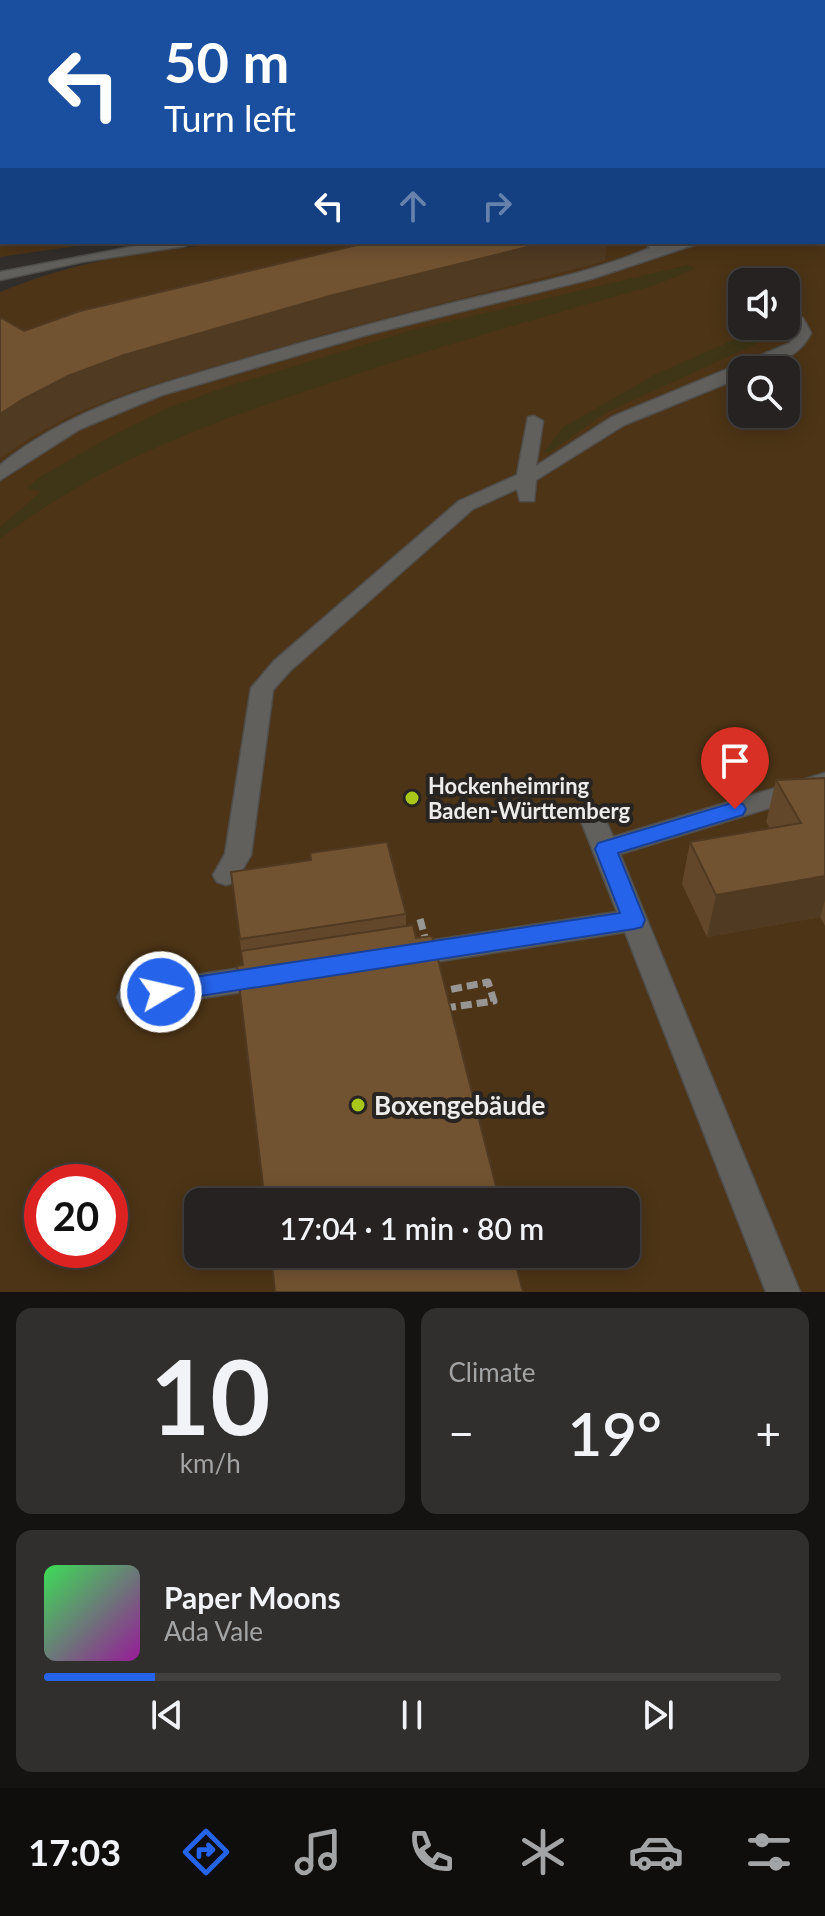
<!DOCTYPE html>
<meta charset="utf-8">
<style>
body{margin:0;font-family:Lato,sans-serif;background:#312f2e;color:#f1f3f6;height:100vh;display:flex;flex-direction:column;font-size:30px;white-space:nowrap}
*{box-sizing:border-box;margin:0}
p{font-size:26px;color:#a3a4a5}
.icon{flex:none;width:44px;height:44px;fill:none;stroke:currentColor;stroke-width:2;stroke-linecap:round;stroke-linejoin:round}
.map{position:relative;height:1292px;overflow:hidden}
.side{display:flex;flex-direction:column;gap:16px;padding:16px;background:#141312;flex:1}
.side>*{flex:none}
.hud{position:absolute;left:0px;top:0px;width:826px;height:244px;box-shadow:0 4px 20px #0003,0 0 0 2px #423f3f;background:#1a4fa0;color:#fff;overflow:hidden}
.buttons{position:absolute;left:728px;top:268px;display:grid;gap:16px}
.buttons a{display:grid;place-items:center;width:72px;height:72px;border-radius:16px;background:#252221;box-shadow:0 4px 20px #0003,0 0 0 2px #423f3f;font-size:40px}
.speed{position:absolute;left:24px;top:1164px;display:flex;gap:16px;font-size:40px;font-weight:700;text-align:center}
.speed>*{display:grid;place-content:center;width:104px;height:104px;border-radius:50%;background:#252221;box-shadow:0 4px 20px #0003,0 0 0 2px #423f3f;line-height:1}
.speed .limit{border:12px solid #d22;background:#fff;color:#111}
.pin{position:absolute;display:grid;place-items:center;width:68px;height:68px;color:#fff;margin:-82px -34px;border-radius:50% 50% 50% 0;rotate:-45deg;box-shadow:0 0 8px #0007}
.pin .icon{rotate:45deg}
.me{position:absolute;width:88px;margin:-44px;rotate:81deg;stroke-linejoin:round;filter:drop-shadow(0 0 6px #0008)}
.turn{display:flex;align-items:center;gap:28px;height:168px;padding:0 32px;font-size:36px}
.turn .icon{width:104px;height:104px;stroke-width:2.5}
.turn b{display:block;font-size:56px;line-height:68px}
.lanes{display:flex;align-items:center;height:76px;padding:0 32px;background:#0003;justify-content:center;gap:40px;direction:ltr}
.lanes .off{opacity:.35}
.big{font-size:60px;font-weight:600;line-height:1.1}
.side .tile{flex:1;display:flex;flex-direction:column;justify-content:center;gap:12px;min-width:0;padding:0 28px;border-radius:16px;background:#312f2e}
.side .dial{align-items:center;gap:0}
.dial b{font-size:104px;line-height:1}
.song{display:flex;align-items:center;gap:24px}
.cover{width:96px;height:96px;border-radius:12px;background:linear-gradient(135deg,hsl(130 70% 55%),hsl(300 70% 35%))}
.played{height:8px;border-radius:4px;background:linear-gradient(90deg,#2563eb 15%,#423f3f 15%)}
.keys{display:flex;justify-content:space-around;direction:ltr}
.heat{display:flex;justify-content:space-between;align-items:center;font-size:44px;direction:ltr}
.side .tiles{flex:1;display:grid;gap:16px;grid-template-columns:1fr 1fr}
.tile:last-child{grid-column:span 2}
.trip{position:absolute;left:184px;top:1188px;width:456px;height:80px;border-radius:16px;background:#252221;box-shadow:0 4px 20px #0003,0 0 0 2px #423f3f;font-weight:600;line-height:80px;text-align:center}
.tab-bar{display:flex;height:128px;justify-content:space-around;align-items:center;background:#0f0e0d;color:#a3a4a5}
.tab-bar .icon{width:56px;height:56px}
.tab-bar .on{color:#2563eb}
.tab-bar b{font-size:36px;color:#f1f3f6}
.map>svg:first-child{display:block}
.green{fill:#4d3416;fill-rule:evenodd}
.sand{fill:#3e3616}
.lines{fill:none;stroke-linecap:round;stroke-linejoin:round}
.lane-casing{stroke:#4f4e4c;stroke-width:3}
.path-far1{stroke:#989694;stroke-width:3;stroke-dasharray:4 2;stroke-linecap:butt}
.path{stroke:#989694;stroke-width:7;stroke-dasharray:11 5;stroke-linecap:butt}
.lane{fill:#62605d;fill-rule:evenodd}
.path-bridge{stroke:#989694;stroke-width:7;stroke-dasharray:11 5;stroke-linecap:butt}
.wall{fill:#62472a}
.shaded-wall{fill:#503a22}
.building{fill:#725331;stroke:#503a22;stroke-width:2}
.route{fill:#2563eb;stroke:#184099;stroke-width:2}
.poi-dot{fill:#a9c719;stroke:#272422;stroke-width:3}
.labels{text-anchor:middle;dominant-baseline:central;stroke-width:8;stroke-linejoin:round;paint-order:stroke}
.poi-label{font-size:22px;font-weight:bold;fill:#edecea;stroke:#272422;text-anchor:start}
.near-poi-label{font-size:26px;font-weight:bold;fill:#edecea;stroke:#272422;text-anchor:start}
</style>
<div class="map">
<svg width="825" height="1292" viewBox="0 0 825 1292">
<rect width="100%" height="100%" fill="#312e2c"/>
<!-- green -->
<g class="green">
<path d="M 0,0 L 825,0 L 825,119 L 824,2 L 2,2 L 2,242 L 104,242 L 0,257 Z"/>
<path d="M 825,137 L 825,1292 L 0,1292 L 0,292 C 96,252 201,242 304,242 L 307,245 L 320,242 L 824,242 ZM 742,282 L 786,282 L 786,326 L 742,326 ZM 742,370 L 786,370 L 786,414 L 742,414 ZM 42,1182 L 110,1182 L 110,1250 L 42,1250 ZM 198,1202 L 626,1202 L 626,1254 L 198,1254 Z"/>
</g>
<!-- sand -->
<g class="sand">
<path d="M 688,265 L 695,269 L 652,286 C 541,317 430,349 321,386 C 204,425 99,463 0,539 L 0,527 L 41,492 L 27,488 L 40,477 L 115,434 L 170,407 L 226,387 L 409,331 Z"/>
<path d="M 786,325 L 791,328 L 605,413 L 549,453 L 544,452 L 562,428 L 656,374 L 765,326 Z"/>
</g>
<g class="lines">
<defs>
<g id="lane">
<rect x="824" y="122" width="1" height="8"/>
<rect x="824" y="141" width="1" height="8"/>
<rect x="824" y="214" width="1" height="8"/>
<path d="M 157,242 L 192,242 L 185,246 L 81,262 L 0,280 L 0,272 Z"/>
<path d="M 645,242 L 703,242 L 591,279 L 370,334 L 162,395 L 80,429 L 0,480 L 0,465 C 63,414 139,390 215,368 C 295,344 376,322 457,302 C 522,286 588,274 650,248 Z"/>
<path d="M 786,310 L 803,318 L 811,333 C 800,357 768,370 742,370 L 742,377 L 624,425 L 536,480 L 534,501 L 520,501 L 517,489 L 473,509 L 290,671 L 273,690 L 251,855 L 235,882 L 226,885 L 217,882 L 213,875 L 225,854 L 251,688 L 274,661 L 459,501 L 517,475 L 528,417 L 534,416 L 543,421 L 536,466 L 612,417 L 790,343 L 795,333 L 786,321 Z"/>
<path d="M 825,773 L 825,791 L 620,854 L 800,1292 L 766,1292 L 625,932 L 409,966 L 399,963 L 395,955 L 399,947 L 409,944 L 617,912 L 581,821 L 585,814 L 603,814 L 613,837 Z"/>
<path d="M 268,964 L 278,968 L 282,976 L 278,984 L 268,988 L 131,1009 L 121,1006 L 117,997 L 121,988 L 131,985 Z"/>
</g>
</defs>
<!-- lane casing -->
<use href="#lane" class="lane-casing"/>
<!-- path-far1 -->
<g class="path-far1">
<path d="M 364,0 L 380,2"/>
<path d="M 233,2 L 237,0"/>
</g>
<!-- path -->
<path class="path" d="M 445,1008 L 494,1001 L 488,982 L 448,990"/>
<!-- lane -->
<use href="#lane" class="lane"/>
<!-- path-bridge -->
<path class="path-bridge" d="M 420,919 L 426,941"/>
</g>
<!-- wall -->
<g class="wall">
<path d="M 825,778 L 825,926 L 820,917 L 707,937 L 682,884 L 690,842 L 770,828 L 766,822 L 776,780 Z"/>
<path d="M 231,872 L 406,914 L 406,926 L 243,965 Z"/>
</g>
<!-- shaded-wall -->
<g class="shaded-wall">
<path d="M 548,242 L 607,242 L 605,261 L 335,331 L 129,392 L 74,414 L 31,437 L 0,458 L 0,414 L 23,399 L 68,376 L 124,355 L 333,295 Z"/>
<path d="M 825,876 L 825,900 L 820,917 L 707,937 L 716,895 Z"/>
</g>
<!-- building -->
<g class="building">
<path d="M 370,242 L 548,242 L 333,295 L 124,355 L 68,376 L 23,399 L 0,414 L 0,317 L 24,331 L 80,311 Z"/>
<path d="M 825,778 L 825,876 L 716,895 L 690,842 L 801,823 L 776,780 Z"/>
<path d="M 387,842 L 406,914 L 240,939 L 231,872 L 311,860 L 310,853 Z"/>
<path d="M 413,925 L 416,938 L 432,936 L 500,1202 L 265,1202 L 237,966 L 243,965 L 241,951 Z"/>
<path d="M 271,1254 L 513,1254 L 523,1292 L 275,1292 Z"/>
</g>
<!-- route -->
<path class="route" d="M 735,802 L 743,804 L 746,809 L 743,815 L 618,853 L 645,920 L 642,927 L 634,929 L 161,1002 L 153,999 L 150,992 L 153,985 L 161,982 L 620,913 L 595,849 L 598,843 Z"/>
<!-- markers -->
<g class="poi-dot">
<circle cx="412" cy="798" r="8"/>
<circle cx="358" cy="1105" r="8"/>
</g>
<g class="labels">
<!-- poi labels -->
<g class="poi-label">
<text x="428" y="785">Hockenheimring<tspan x="428" dy="25">Baden-Württemberg</tspan></text>
</g>
<!-- near-poi labels -->
<g class="near-poi-label">
<text x="374" y="1105">Boxengebäude</text>
</g>
</g>
</svg>
<div class="buttons">
<a><svg class="icon" aria-label="sound" viewBox="0 0 24 24"><path d="M4 9h4l5-4v14l-5-4H4zM17 9q2 3 0 6"/></svg></a>
<a><svg class="icon" aria-label="search" viewBox="0 0 24 24"><circle cx="10" cy="10" r="6"/><path d="M15 15l6 6"/></svg></a>
</div>
<div class="speed"><div class="limit">20</div></div>
<div class="pin" style="left:735px;top:809px;background:#d93025"><svg class="icon" aria-label="arrive" viewBox="0 0 24 24"><path d="M6 21V4h12l-3 4 3 4H6"/></svg></div>
<svg class="me" style="left:161px;top:992px" viewBox="-20 -20 40 40"><circle r="17" fill="#2563eb" stroke="#fff" stroke-width="3"/><path d="M0-11L8 9 0 5-8 9z" fill="#fff"/></svg>
<div class="trip">17:04 · 1 min · 80 m</div>
<div class="hud">
<div class="turn"><svg class="icon" aria-label="left" viewBox="0 0 24 24"><path d="M17 20v-9H6M10 6l-5 5 5 5"/></svg><div><b>50 m</b>Turn left</div></div>
<div class="lanes"><svg class="icon" aria-label="left" viewBox="0 0 24 24"><path d="M17 20v-9H6M10 6l-5 5 5 5"/></svg><svg class="icon off" aria-label="ahead" viewBox="0 0 24 24"><path d="M12 20V5M6 11l6-6 6 6"/></svg><svg class="icon off" aria-label="right" viewBox="0 0 24 24"><path d="M7 20v-9h11M14 6l5 5-5 5"/></svg></div>
</div>
</div>
<section class="side">
<div class="tiles">
<div class="tile dial"><b>10</b><p>km/h</p></div>
<div class="tile"><p>Climate</p>
<div class="heat"><a>−</a><b class="big">19°</b><a>+</a></div>
</div>
<div class="tile">
<div class="song"><i class="cover"></i><div><b>Paper Moons</b><p>Ada Vale</p></div></div>
<div class="played"></div>
<div class="keys"><svg class="icon" aria-label="previous" viewBox="0 0 24 24"><path d="M18 5L8 12l10 7zM5 5v14"/></svg><svg class="icon" aria-label="pause" viewBox="0 0 24 24"><path d="M8 5v14M16 5v14"/></svg><svg class="icon" aria-label="next" viewBox="0 0 24 24"><path d="M6 5l10 7-10 7zM19 5v14"/></svg></div>
</div>
</div>
</section>
<nav class="tab-bar">
<b>17:03</b>
<svg class="icon on" aria-label="directions" viewBox="0 0 24 24"><path d="M12 3l9 9-9 9-9-9zM9 14v-3h6M13 9l2 2-2 2"/></svg>
<svg class="icon" aria-label="music" viewBox="0 0 24 24"><path d="M9 18V5l10-2v13"/><circle cx="6" cy="18" r="3"/><circle cx="16" cy="16" r="3"/></svg>
<svg class="icon" aria-label="phone" viewBox="0 0 24 24"><path d="M5 4h4l2 5-3 2q2 4 5 5l2-3 5 2v4C11 20 4 13 5 4z"/></svg>
<svg class="icon" aria-label="climate" viewBox="0 0 24 24"><path d="M12 3v18M4 7l16 10M4 17L20 7"/></svg>
<svg class="icon" aria-label="car" viewBox="0 0 24 24"><path d="M5 17H2v-5l4-1 3-4h7l3 4 3 1v5h-3M9 17h6M6 11h13"/><circle cx="7" cy="17" r="2"/><circle cx="17" cy="17" r="2"/></svg>
<svg class="icon" aria-label="filters" viewBox="0 0 24 24"><path d="M4 7h16M4 17h16"/><circle cx="9" cy="7" r="2"/><circle cx="15" cy="17" r="2"/></svg>
</nav>
